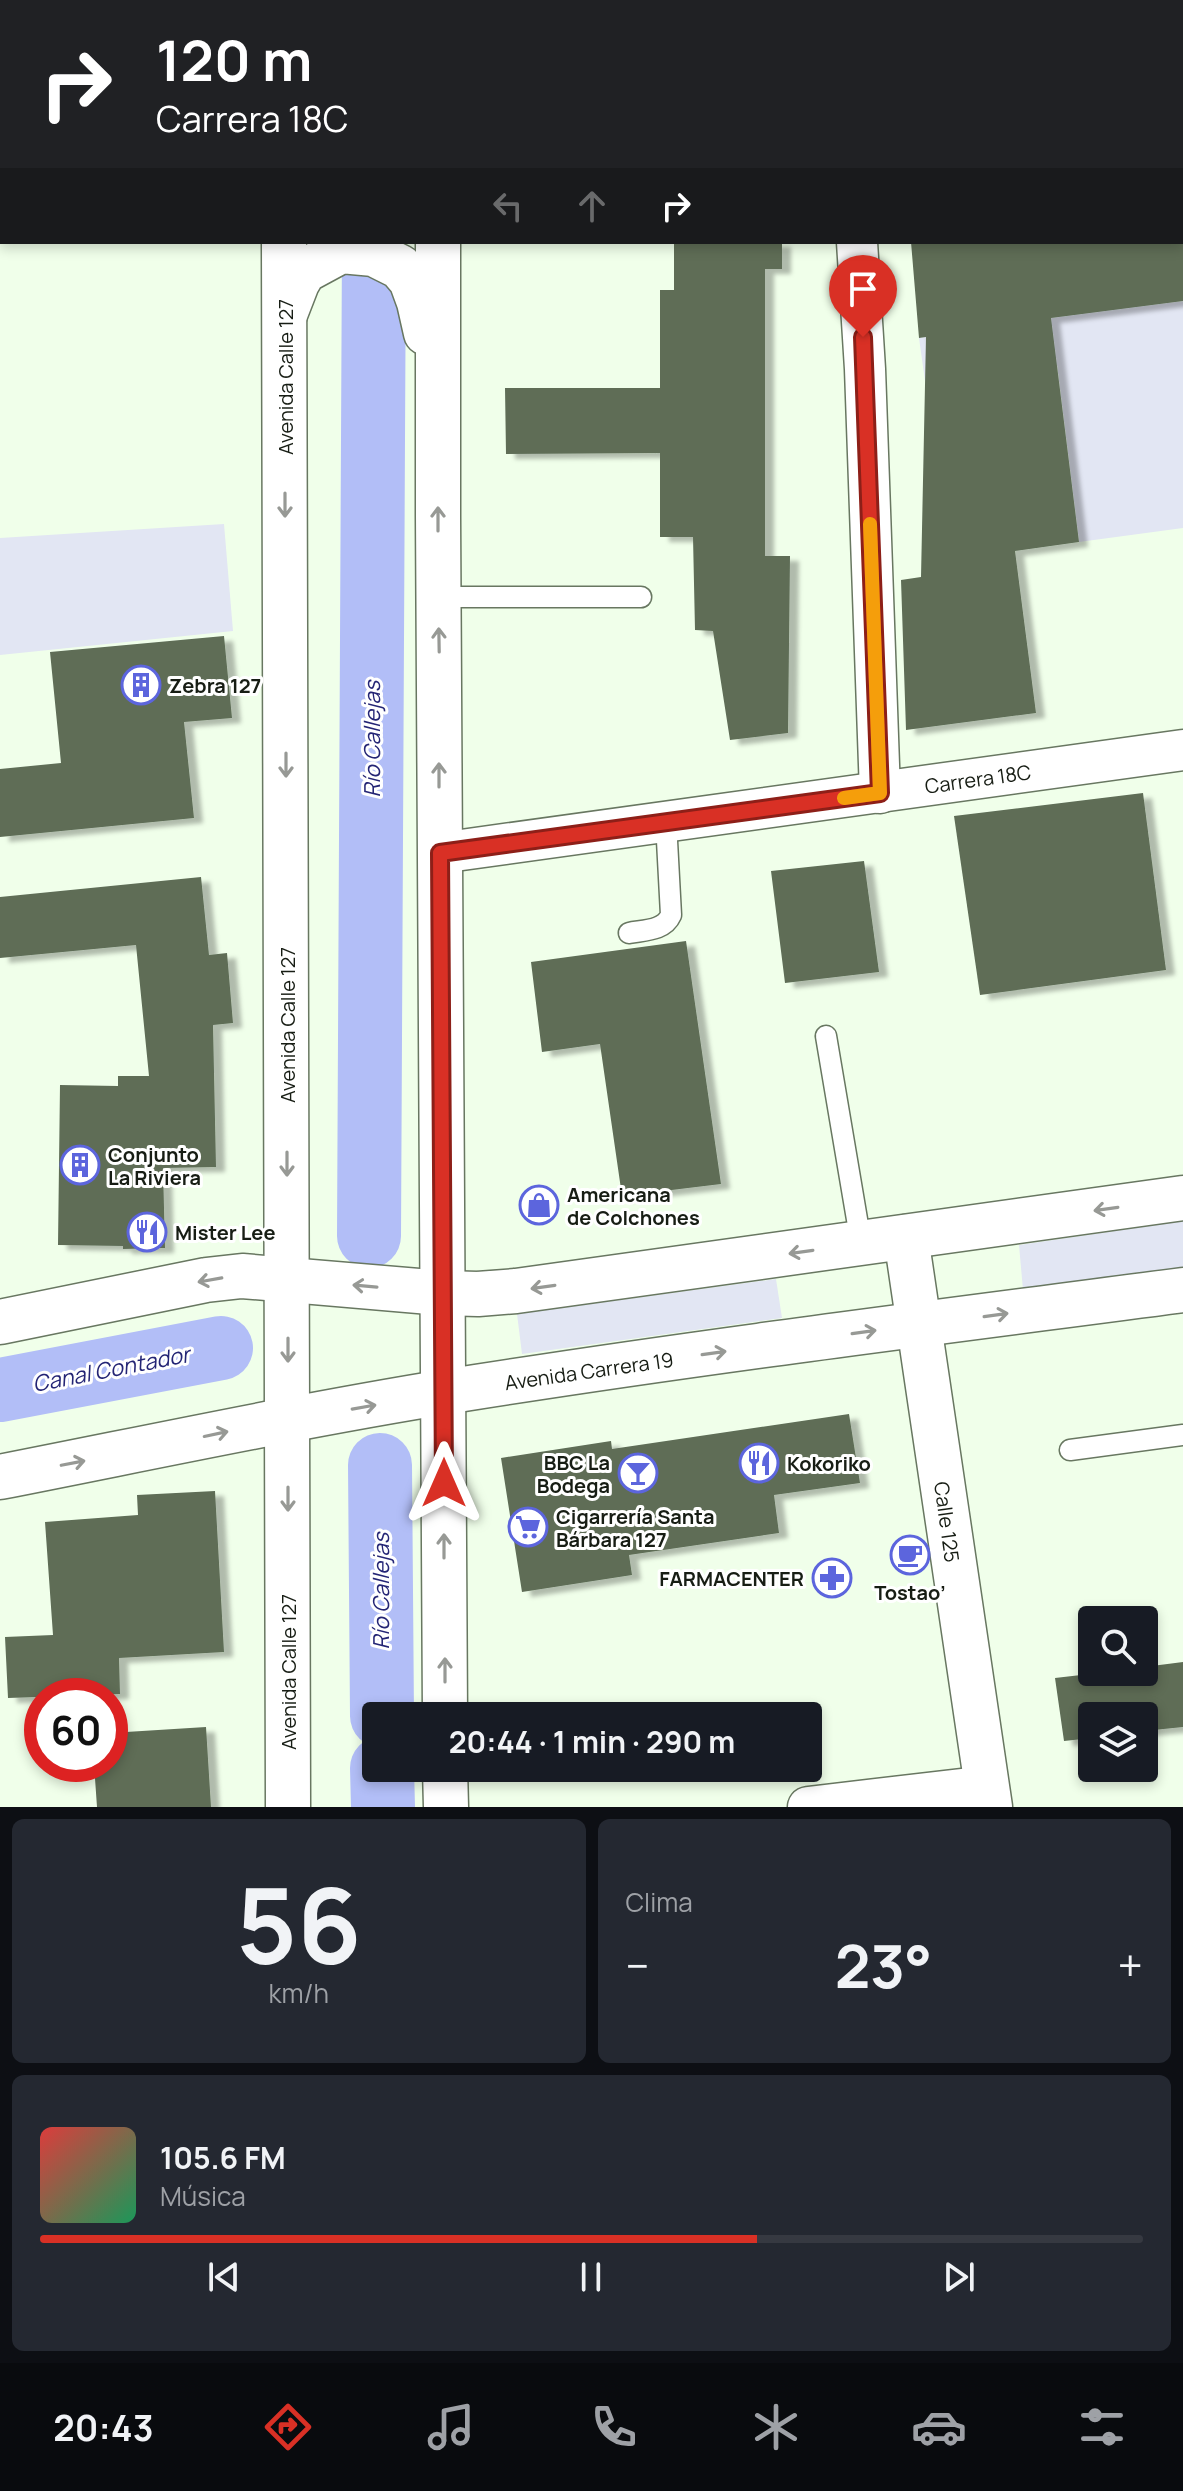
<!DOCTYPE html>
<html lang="es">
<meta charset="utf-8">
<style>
body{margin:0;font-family:Manrope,sans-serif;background:#242831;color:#f1f3f6;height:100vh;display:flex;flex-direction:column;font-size:30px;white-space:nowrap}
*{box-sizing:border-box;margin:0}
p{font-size:26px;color:#9ea1a6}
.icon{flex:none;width:44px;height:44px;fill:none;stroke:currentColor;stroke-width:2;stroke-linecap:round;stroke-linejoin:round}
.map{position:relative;height:1807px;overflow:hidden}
.details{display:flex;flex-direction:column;gap:12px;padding:12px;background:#0d0f14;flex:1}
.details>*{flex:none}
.top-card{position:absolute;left:0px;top:0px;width:1184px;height:244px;box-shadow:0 4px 12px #0003;background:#202124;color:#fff;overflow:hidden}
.buttons{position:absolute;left:1078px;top:1606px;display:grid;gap:16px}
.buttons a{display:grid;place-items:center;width:80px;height:80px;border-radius:8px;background:#171b24;box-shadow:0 4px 12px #0003;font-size:40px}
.speed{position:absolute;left:24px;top:1678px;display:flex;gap:16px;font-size:40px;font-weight:700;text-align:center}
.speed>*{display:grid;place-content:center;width:104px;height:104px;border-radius:50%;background:#171b24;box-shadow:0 4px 12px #0003;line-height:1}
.speed .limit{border:12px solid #d22;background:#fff;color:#111}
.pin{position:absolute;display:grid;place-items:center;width:68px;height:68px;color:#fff;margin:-82px -34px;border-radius:50% 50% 50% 0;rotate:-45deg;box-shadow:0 0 8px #0007}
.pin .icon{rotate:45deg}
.me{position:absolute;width:88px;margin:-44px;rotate:0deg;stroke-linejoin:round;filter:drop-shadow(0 0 6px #0008)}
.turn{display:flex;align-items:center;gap:28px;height:168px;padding:0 24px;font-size:36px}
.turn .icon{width:104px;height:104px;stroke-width:2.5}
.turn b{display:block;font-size:56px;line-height:68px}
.lanes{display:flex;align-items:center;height:76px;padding:0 24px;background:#0003;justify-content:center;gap:40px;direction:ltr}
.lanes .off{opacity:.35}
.big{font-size:60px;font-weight:700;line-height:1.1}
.details .card{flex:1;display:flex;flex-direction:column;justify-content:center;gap:12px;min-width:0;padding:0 28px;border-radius:12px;background:#242831}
.details .dial{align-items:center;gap:0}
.dial b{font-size:104px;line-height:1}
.song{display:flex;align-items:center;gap:24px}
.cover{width:96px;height:96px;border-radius:12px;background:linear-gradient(135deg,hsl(0 70% 55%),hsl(150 70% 35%))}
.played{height:8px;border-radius:4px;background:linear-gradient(90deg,#d93025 65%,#363941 65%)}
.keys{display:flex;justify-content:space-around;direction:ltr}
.heat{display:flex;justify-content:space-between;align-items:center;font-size:44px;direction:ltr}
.details .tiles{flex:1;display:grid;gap:12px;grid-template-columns:1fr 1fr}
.card:last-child{grid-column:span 2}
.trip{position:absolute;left:362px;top:1702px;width:460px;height:80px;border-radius:8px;background:#171b24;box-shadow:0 4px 12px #0003;font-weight:700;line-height:80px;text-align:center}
.tab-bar{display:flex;height:128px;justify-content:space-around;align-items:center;background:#090b0e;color:#9ea1a6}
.tab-bar .icon{width:56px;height:56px}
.tab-bar .selected{color:#d93025}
.tab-bar b{font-size:36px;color:#f1f3f6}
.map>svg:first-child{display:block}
.green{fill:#e2e6f3}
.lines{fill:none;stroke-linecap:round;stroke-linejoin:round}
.river{stroke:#b2bef7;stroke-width:64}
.building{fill:#5e6d57;filter:url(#shadow)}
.lane-casing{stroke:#687761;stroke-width:23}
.street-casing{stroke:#687761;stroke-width:43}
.secondary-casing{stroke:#687761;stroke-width:47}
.primary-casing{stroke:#687761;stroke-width:47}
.lane{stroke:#fff;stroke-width:20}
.street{stroke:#fff;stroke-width:40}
.secondary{stroke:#fff;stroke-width:44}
.primary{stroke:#fff;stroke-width:44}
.oneway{stroke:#979995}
.route-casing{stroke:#8d1f18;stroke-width:20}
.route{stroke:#d93025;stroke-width:14}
.slow{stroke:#f59e0b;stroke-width:14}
.labels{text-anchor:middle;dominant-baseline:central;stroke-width:6;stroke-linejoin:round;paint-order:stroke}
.street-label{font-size:20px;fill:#171d14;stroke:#fff}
.poi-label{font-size:20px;font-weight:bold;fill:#171d14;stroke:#fff;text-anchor:start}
.water-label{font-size:22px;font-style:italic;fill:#242575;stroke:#fff}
</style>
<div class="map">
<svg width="1183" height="1807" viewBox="0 0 1183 1807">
<defs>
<filter id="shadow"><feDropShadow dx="9" dy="5" stdDeviation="2" flood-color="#0004"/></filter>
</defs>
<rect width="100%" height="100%" fill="#f0ffea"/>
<!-- green -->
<g class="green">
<path d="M 1183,301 L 1183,528 L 1079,542 L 1057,364 L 925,381 L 919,338 L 1090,312 Z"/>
<path d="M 224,524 L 233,631 L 0,655 L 0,538 Z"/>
<path d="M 1183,1221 L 1183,1269 L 1023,1290 L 1019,1245 Z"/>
<path d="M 776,1279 L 782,1318 L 522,1354 L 517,1314 Z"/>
</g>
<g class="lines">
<!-- river -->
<g class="river">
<path d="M 374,2 L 374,0"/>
<path d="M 369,1236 L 374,242"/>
<path d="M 0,1390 L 221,1348"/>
<path d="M 380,1465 L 382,1716"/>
<path d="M 382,1768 L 383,1807"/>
</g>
</g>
<!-- building -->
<g class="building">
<path d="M 674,242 L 782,242 L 782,269 L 765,269 L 765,556 L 790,556 L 788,733 L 730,740 L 713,631 L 695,630 L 693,537 L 660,537 L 660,453 L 506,454 L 505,388 L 660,388 L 660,290 L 674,290 Z"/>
<path d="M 911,242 L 1183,242 L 1183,301 L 1051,318 L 1079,542 L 1015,551 L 1036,713 L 906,730 L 901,580 L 921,577 L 926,337 L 919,338 Z"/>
<path d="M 224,636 L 232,718 L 184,722 L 194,818 L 0,837 L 0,769 L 61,763 L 50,652 Z"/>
<path d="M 1143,793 L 1166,970 L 980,995 L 954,816 Z"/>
<path d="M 864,861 L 879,972 L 785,983 L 771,871 Z"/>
<path d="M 201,877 L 209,955 L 227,953 L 233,1023 L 213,1025 L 216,1167 L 163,1168 L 165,1248 L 123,1249 L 123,1246 L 58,1245 L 60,1085 L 118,1086 L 118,1076 L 149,1076 L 136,945 L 0,958 L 0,897 Z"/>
<path d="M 686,941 L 721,1184 L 622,1196 L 600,1044 L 542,1052 L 531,962 Z"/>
<path d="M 849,1414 L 860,1483 L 774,1495 L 779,1533 L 629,1555 L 632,1575 L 522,1592 L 501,1458 L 611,1441 L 612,1449 Z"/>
<path d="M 215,1491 L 224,1652 L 119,1658 L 120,1694 L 8,1698 L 5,1637 L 53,1635 L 45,1522 L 138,1515 L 137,1495 Z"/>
<path d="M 1183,1662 L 1183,1727 L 1144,1731 L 1144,1716 L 1092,1716 L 1092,1738 L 1064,1741 L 1055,1678 L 1107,1672 L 1144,1672 L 1144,1667 Z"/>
<path d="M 206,1727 L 211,1807 L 97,1807 L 94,1764 L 110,1764 L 110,1733 Z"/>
</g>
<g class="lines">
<defs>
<g id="lane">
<path d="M 438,597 L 641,597"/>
<path d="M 629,933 C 644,930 664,931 671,915 L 666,822"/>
<path d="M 826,1036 L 861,1243"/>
<path d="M 1070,1450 L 1183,1435"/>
</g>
<g id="street">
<path d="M 847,0 L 847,2"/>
<path d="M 857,242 L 865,369 L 880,793"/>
<path d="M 440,853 L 1183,750"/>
<path d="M 808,1807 L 987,1786"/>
</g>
<g id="secondary">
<path d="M 906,1237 L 990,1807"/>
<path d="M 0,1322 L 206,1280 L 242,1276 L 442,1293 L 478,1294 L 516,1291 L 1183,1198"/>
<path d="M 0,1477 C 158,1446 316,1412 476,1387 C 711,1350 947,1321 1183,1290"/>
</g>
<g id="primary">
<path d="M 284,0 L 284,2"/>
<path d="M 437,0 L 437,2"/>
<path d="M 284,242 L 288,1807"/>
<path d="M 438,242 L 438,516 L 445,1716"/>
<path d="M 285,314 L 297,283 L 304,271 L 341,251 L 374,254 L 400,267 L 411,280 L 419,302 L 426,333"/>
<path d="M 445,1768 L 446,1807"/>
</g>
</defs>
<!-- lane casing -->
<use href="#lane" class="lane-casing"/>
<!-- street casing -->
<use href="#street" class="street-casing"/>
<!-- secondary casing -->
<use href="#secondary" class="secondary-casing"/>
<!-- primary casing -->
<use href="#primary" class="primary-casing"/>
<!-- lane -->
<use href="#lane" class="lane"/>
<!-- street -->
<use href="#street" class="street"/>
<!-- secondary -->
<use href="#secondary" class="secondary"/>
<!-- primary -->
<use href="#primary" class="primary"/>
</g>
<!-- one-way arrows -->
<defs><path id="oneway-shaft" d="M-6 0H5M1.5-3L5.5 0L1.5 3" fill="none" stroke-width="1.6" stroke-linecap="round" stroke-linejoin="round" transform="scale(2)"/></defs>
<g class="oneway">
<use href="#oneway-shaft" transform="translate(285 505) rotate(90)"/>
<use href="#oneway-shaft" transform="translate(438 519) rotate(-90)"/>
<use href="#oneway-shaft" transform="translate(439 640) rotate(-91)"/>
<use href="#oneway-shaft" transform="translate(286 765) rotate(90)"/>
<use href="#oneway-shaft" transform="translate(439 775) rotate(-90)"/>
<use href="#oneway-shaft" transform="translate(287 1164) rotate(90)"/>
<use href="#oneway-shaft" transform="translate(1106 1209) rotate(172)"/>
<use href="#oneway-shaft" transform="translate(801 1252) rotate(172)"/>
<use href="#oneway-shaft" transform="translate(210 1280) rotate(170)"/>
<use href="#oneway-shaft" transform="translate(365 1286) rotate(-175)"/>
<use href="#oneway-shaft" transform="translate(543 1287) rotate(172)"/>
<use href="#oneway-shaft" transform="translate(996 1315) rotate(-8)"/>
<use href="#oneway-shaft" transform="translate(864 1332) rotate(-8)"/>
<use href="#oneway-shaft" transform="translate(288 1350) rotate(90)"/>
<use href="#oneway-shaft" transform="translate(714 1353) rotate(-8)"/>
<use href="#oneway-shaft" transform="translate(364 1407) rotate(-10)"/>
<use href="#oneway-shaft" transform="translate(216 1434) rotate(-12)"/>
<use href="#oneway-shaft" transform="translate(73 1463) rotate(-11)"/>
<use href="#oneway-shaft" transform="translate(288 1499) rotate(90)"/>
<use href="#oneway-shaft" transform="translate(444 1546) rotate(-90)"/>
<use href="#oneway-shaft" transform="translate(445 1670) rotate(-90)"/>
</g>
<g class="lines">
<defs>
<path id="route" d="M 444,1483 L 440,853 L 880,793 L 863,337"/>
</defs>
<!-- route casing -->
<use href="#route" class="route-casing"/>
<!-- route -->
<use href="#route" class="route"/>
<!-- slow -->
<path class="slow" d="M 844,798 L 880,793 L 870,524"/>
</g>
<!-- icons -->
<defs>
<symbol id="building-ring" viewBox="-11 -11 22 22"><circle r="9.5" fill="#fff" stroke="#5c65dd" stroke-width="1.5"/><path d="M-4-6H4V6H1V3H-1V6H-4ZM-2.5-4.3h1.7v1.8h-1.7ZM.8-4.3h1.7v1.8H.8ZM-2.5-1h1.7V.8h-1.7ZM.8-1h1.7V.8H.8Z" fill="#5c65dd"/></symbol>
<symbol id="shop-ring" viewBox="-11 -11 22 22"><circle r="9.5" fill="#fff" stroke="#5c65dd" stroke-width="1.5"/><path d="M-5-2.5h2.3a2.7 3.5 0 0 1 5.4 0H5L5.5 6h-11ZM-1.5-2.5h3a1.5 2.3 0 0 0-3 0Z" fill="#5c65dd"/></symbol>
<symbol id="restaurant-ring" viewBox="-11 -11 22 22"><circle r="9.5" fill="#fff" stroke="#5c65dd" stroke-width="1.5"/><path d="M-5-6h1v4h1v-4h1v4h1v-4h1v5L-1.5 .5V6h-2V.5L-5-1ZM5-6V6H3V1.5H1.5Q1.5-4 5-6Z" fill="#5c65dd"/></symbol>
<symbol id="bar-ring" viewBox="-11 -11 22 22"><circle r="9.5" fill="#fff" stroke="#5c65dd" stroke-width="1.5"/><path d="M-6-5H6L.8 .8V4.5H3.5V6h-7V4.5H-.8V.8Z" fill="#5c65dd"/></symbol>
<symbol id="supermarket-ring" viewBox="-11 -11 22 22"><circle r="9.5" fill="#fff" stroke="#5c65dd" stroke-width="1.5"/><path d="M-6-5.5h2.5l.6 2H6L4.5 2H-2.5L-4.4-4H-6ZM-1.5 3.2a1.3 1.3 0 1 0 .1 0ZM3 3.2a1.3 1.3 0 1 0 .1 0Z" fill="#5c65dd"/></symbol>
<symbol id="cafe-ring" viewBox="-11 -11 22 22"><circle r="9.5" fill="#fff" stroke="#5c65dd" stroke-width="1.5"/><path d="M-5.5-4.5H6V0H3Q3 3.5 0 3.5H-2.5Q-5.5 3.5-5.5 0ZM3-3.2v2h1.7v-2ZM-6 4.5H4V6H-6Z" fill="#5c65dd"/></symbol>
<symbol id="pharmacy-ring" viewBox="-11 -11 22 22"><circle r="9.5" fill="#fff" stroke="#5c65dd" stroke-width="1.5"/><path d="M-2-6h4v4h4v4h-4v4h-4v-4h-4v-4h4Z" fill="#5c65dd"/></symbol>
</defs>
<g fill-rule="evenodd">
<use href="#building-ring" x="119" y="663" width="44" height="44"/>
<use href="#building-ring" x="58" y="1143" width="44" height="44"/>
<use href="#shop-ring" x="517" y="1183" width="44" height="44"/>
<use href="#restaurant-ring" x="125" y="1210" width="44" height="44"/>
<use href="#restaurant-ring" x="737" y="1441" width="44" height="44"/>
<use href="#bar-ring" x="616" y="1451" width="44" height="44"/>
<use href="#supermarket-ring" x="506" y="1505" width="44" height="44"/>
<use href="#cafe-ring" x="888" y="1533" width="44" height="44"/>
<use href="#pharmacy-ring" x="810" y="1556" width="44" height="44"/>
</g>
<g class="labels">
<!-- street labels -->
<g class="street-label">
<text transform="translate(285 377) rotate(-90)">Avenida Calle 127</text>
<text transform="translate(978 779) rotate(-8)">Carrera 18C</text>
<text transform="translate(287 1025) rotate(-90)">Avenida Calle 127</text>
<text transform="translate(589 1371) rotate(-8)">Avenida Carrera 19</text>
<text transform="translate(947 1522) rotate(82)">Calle 125</text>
<text transform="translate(288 1672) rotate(-90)">Avenida Calle 127</text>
</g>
<!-- poi labels -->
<g class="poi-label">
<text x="169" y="685">Zebra 127</text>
<text x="108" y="1154">Conjunto<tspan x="108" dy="23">La Riviera</tspan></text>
<text x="567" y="1194">Americana<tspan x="567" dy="23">de Colchones</tspan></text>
<text x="175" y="1232">Mister Lee</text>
<text x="610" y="1462" text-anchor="end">BBC La<tspan x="610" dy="23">Bodega</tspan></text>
<text x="787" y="1463">Kokoriko</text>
<text x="556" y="1516">Cigarrería Santa<tspan x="556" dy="23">Bárbara 127</tspan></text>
<text x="804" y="1578" text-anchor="end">FARMACENTER</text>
<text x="910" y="1592" text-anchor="middle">Tostao’</text>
</g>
<!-- water labels -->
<g class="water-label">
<text transform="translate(372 739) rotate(-90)">Río Callejas</text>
<text transform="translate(111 1369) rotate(-11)">Canal Contador</text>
<text transform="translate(381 1591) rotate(-90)">Río Callejas</text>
</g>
</g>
</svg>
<div class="buttons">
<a><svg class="icon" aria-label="search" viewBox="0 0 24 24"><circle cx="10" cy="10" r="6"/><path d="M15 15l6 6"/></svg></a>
<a><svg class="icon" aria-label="layers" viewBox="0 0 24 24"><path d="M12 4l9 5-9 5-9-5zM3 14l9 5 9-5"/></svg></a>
</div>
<div class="speed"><div class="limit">60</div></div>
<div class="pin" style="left:863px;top:337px;background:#d93025"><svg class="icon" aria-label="arrive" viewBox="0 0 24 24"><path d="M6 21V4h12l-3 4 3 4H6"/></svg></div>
<svg class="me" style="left:444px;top:1483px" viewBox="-20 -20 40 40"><path d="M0-17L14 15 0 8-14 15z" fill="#d93025" stroke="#fff" stroke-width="4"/></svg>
<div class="trip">20:44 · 1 min · 290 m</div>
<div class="top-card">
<div class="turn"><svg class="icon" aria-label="right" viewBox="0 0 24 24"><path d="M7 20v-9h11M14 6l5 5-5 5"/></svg><div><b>120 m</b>Carrera 18C</div></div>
<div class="lanes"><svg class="icon off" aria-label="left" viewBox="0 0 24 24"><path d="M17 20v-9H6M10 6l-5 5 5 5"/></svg><svg class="icon off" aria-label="ahead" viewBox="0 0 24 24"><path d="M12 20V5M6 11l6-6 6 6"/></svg><svg class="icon" aria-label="right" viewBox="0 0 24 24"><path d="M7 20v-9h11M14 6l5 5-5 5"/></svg></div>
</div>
</div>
<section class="details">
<div class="tiles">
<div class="card dial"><b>56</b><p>km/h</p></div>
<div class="card"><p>Clima</p>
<div class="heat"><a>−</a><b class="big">23°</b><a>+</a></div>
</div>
<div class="card">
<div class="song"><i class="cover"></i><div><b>105.6 FM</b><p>Música</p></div></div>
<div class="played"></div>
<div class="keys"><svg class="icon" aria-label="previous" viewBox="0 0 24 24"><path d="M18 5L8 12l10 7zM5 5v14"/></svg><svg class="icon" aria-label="pause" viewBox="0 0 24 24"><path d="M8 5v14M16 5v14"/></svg><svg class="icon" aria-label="next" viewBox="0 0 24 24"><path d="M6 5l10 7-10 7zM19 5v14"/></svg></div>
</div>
</div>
</section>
<nav class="tab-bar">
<b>20:43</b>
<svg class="icon selected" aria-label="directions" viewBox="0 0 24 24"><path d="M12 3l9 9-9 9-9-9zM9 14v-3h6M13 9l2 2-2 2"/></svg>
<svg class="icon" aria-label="music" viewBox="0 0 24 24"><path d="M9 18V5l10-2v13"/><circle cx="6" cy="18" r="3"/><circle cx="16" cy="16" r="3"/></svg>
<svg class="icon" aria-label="phone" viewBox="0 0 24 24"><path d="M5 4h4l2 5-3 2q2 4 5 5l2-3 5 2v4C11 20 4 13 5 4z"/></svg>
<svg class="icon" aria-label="climate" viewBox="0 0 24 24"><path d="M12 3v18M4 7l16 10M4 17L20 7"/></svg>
<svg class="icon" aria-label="car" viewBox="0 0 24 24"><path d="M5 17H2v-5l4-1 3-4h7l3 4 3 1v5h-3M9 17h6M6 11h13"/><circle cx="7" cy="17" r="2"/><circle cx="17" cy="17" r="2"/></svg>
<svg class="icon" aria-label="filters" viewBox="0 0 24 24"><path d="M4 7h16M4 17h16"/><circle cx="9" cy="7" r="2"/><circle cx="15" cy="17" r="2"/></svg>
</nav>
